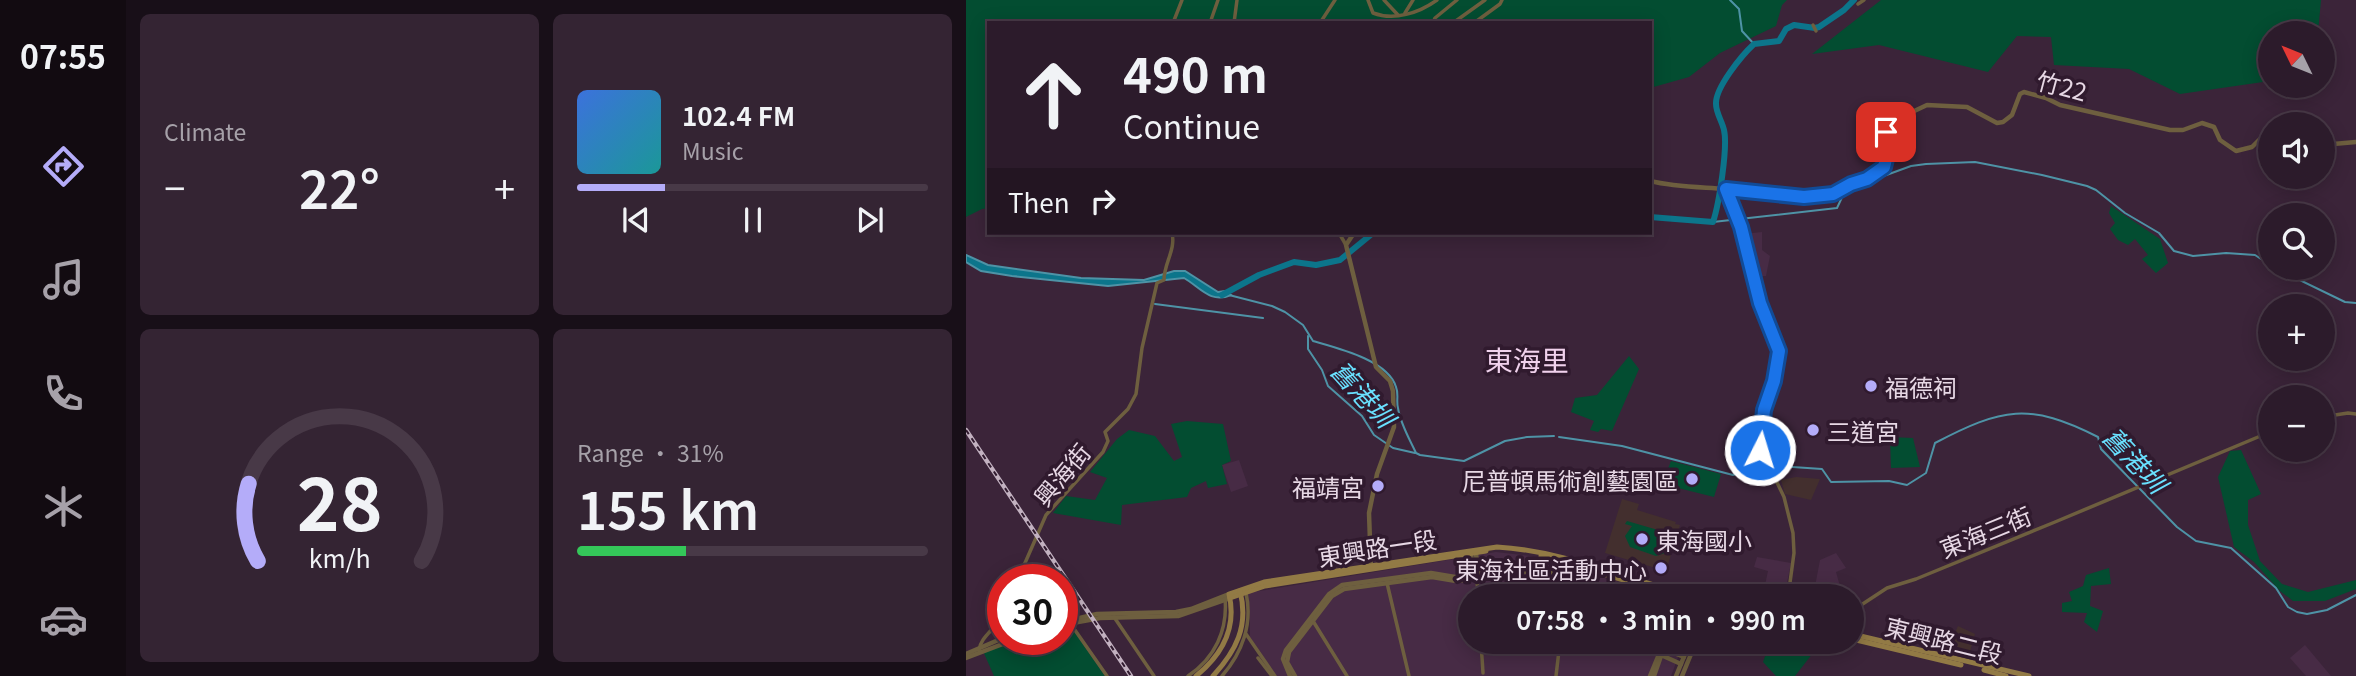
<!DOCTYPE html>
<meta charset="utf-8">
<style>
body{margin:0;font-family:Georgia,"Noto Sans TC",serif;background:#342433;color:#f1f3f6;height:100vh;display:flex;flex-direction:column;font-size:26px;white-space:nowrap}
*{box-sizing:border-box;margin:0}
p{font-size:23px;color:#a6a1a9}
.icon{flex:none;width:38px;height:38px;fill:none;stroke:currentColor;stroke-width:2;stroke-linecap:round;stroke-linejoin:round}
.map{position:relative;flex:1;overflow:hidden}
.sheet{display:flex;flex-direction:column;gap:14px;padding:14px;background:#180f18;width:840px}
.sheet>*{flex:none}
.banner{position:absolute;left:21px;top:21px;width:665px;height:214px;border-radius:0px;box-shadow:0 4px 18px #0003,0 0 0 2px #483947;background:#2c1b2b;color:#f1f3f6;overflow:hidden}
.needle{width:46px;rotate:313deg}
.fabs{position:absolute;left:1292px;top:21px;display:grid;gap:14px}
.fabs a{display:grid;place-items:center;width:77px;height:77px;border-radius:50%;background:#2c1b2b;box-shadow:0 4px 18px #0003,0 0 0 2px #483947;font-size:35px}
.speed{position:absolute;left:21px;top:564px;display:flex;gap:14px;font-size:35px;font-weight:700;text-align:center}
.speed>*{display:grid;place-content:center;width:91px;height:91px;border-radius:50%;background:#2c1b2b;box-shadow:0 4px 18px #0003,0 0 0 2px #483947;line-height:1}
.speed .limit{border:10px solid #d22;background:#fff;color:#111}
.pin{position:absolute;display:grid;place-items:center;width:60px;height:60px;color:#fff;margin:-30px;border-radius:14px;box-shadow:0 4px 10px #0006}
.me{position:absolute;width:77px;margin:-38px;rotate:5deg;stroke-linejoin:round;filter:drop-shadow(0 0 5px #0008)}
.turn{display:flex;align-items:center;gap:24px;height:147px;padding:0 21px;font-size:32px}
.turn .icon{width:91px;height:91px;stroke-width:2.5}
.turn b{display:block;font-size:49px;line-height:60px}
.then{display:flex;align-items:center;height:66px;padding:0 21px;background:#0003;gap:14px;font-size:26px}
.big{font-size:52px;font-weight:600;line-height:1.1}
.sheet .widget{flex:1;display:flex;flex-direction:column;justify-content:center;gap:10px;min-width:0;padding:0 24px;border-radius:10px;background:#342433}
.sheet .dial{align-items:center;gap:0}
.dial svg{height:182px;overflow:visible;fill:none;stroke:#483947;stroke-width:7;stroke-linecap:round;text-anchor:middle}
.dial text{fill:#f1f3f6;stroke:none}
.song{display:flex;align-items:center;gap:21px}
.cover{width:84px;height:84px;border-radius:10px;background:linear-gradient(135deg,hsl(220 70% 55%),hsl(180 70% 35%))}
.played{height:7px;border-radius:4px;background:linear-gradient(90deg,#b4acf9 25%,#483947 25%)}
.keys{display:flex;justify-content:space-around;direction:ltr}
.heat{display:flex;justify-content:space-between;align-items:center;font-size:38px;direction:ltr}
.charge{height:10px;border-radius:5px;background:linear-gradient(90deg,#34c759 31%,#483947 0)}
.sheet .tiles{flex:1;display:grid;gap:14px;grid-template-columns:repeat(2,1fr)}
.trip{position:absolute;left:492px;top:584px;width:406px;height:70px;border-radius:35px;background:#2c1b2b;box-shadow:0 4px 18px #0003,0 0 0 2px #483947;font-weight:600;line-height:70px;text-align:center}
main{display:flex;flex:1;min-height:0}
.tabs{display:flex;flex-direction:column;width:126px;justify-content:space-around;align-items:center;background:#120b11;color:#a6a1a9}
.tabs .icon{width:49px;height:49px}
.tabs .on{color:#b4acf9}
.tabs b{font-size:32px;color:#f1f3f6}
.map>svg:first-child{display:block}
.built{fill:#472b45}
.education{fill:#432f2e}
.green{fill:#034d31}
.water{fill:#0c758b;stroke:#4e93a6;stroke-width:2}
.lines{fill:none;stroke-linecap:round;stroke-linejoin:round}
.stream{stroke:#4e93a6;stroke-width:2}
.river{stroke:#0c758b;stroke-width:6}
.minor{stroke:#6e5f3f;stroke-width:3.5}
.tertiary{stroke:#6e5f3f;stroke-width:4.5}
.secondary{stroke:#927a45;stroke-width:5}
.rail-casing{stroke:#c2b1c0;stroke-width:4.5}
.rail{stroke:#301a2e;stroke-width:2;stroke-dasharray:5;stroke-linecap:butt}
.route-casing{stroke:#114b97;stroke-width:18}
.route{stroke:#1a73e8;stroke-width:12}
.poi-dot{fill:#b4acf9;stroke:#301a2e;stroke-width:2.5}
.labels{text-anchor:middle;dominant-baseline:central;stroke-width:7;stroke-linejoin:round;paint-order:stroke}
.street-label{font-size:24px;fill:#e7d8e5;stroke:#301a2e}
.poi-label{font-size:24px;fill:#e7d8e5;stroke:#301a2e;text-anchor:start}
.water-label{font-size:26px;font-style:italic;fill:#69e0fe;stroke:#301a2e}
.quarter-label{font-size:28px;fill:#f1d2ed;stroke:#301a2e}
</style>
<main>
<nav class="tabs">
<b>07:55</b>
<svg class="icon on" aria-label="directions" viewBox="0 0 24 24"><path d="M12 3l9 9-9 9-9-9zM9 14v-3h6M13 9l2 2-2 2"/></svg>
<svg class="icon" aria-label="music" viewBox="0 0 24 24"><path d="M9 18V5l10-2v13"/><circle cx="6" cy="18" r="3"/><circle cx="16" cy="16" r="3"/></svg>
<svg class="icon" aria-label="phone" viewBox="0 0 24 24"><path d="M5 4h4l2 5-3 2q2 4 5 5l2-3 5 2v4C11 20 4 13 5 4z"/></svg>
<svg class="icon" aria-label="climate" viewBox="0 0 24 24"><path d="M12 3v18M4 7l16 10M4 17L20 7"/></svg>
<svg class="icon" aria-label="car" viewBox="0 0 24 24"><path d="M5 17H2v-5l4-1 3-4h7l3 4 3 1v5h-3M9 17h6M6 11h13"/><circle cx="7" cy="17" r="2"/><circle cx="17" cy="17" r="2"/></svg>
</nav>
<section class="sheet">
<div class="tiles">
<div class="widget"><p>Climate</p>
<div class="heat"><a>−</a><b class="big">22°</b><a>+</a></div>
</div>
<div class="widget">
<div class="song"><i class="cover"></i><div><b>102.4 FM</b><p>Music</p></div></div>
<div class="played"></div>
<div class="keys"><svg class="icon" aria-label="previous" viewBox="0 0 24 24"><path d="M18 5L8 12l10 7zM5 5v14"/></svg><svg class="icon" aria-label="pause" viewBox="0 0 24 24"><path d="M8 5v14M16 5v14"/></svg><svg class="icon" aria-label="next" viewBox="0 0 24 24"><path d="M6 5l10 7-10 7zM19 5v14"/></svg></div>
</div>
<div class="widget dial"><svg viewBox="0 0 100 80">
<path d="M14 69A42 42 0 1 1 86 69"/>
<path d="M14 69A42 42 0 0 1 10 35" stroke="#b4acf9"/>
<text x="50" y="56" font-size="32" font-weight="700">28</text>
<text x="50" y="72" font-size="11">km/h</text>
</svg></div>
<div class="widget"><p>Range · 31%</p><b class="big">155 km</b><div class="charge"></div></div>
</div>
</section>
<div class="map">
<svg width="1390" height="676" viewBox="0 0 1390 676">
<rect width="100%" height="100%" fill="#3b2439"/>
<!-- built -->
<g class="built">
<path d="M 796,232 L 796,250 L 804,256 L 800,276 L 792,276 L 778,234 Z"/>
<path d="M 273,460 L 282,486 L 265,492 L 256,465 Z"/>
<path d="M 530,552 L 564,556 L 704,597 L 504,597 L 504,642 L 718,642 L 705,676 L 311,676 L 284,637 L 284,611 L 281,593 Z"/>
<path d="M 870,553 L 880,568 L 870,572 L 877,597 L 847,597 L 854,560 Z"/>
<path d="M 791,557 L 825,563 L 820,588 L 815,597 L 801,597 L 786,593 L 789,583 L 799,585 L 802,571 L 788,567 Z"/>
<path d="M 1339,645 L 1365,676 L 1340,676 L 1324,658 Z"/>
</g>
<!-- education -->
<g class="education">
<path d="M 830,477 L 854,479 L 845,500 L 819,494 L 815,480 Z"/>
<path d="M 656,499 L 673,504 L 671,510 L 710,522 L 709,524 L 714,525 L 700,571 L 639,553 Z"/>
<path d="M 992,626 L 1009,634 L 1002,658 L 980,653 Z"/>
</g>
<!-- green -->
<g class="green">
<path d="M 0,0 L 821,0 L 816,5 L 810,26 L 754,53 L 723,77 L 684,88 L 684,23 L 23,23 L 23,208 L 16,209 L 0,217 Z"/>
<path d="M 915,0 L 1355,0 L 1352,33 L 1304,33 L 1304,81 L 1214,94 L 1163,69 L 1088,65 L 1085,37 L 1051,36 L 1022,72 L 913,45 L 846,54 Z"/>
<path d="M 1145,206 L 1194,239 L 1202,263 L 1190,273 L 1176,259 L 1182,255 L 1169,239 L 1162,245 L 1152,240 L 1144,229 L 1149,223 L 1143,213 Z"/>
<path d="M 663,356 L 673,369 L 646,431 L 635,429 L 632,432 L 624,430 L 628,421 L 605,412 L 609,398 L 631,395 Z"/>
<path d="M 221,421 L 257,424 L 265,461 L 256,465 L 261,484 L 242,488 L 240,481 L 225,488 L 221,497 L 156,505 L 155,525 L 87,513 L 100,496 L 129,500 L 141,478 L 124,472 L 151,439 L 163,430 L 189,436 L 208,461 L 216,457 L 205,424 Z"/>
<path d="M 924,437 L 947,438 L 954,467 L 925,468 Z"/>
<path d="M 1275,450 L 1295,494 L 1282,500 L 1282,525 L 1294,561 L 1316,584 L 1342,592 L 1390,580 L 1390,589 L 1359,601 L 1327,601 L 1314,591 L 1288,562 L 1268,547 L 1252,477 L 1264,451 Z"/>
<path d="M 705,461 L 755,474 L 748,497 L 696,484 Z"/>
<path d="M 661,521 L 709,535 L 708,540 L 703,539 L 705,544 L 702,552 L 690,556 L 664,547 L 659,536 L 666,526 L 659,524 Z"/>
<path d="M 1143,568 L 1145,584 L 1125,586 L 1124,606 L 1137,611 L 1131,632 L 1118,622 L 1121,613 L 1096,612 L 1096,603 L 1106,601 L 1103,592 L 1117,586 L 1120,575 Z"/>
<path d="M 104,625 L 139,676 L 28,676 L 17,651 L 58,639 L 96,639 L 96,627 Z"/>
<path d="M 804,642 L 854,644 L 829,676 L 810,676 L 797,662 Z"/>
</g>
<!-- water -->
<path class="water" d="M 0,255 L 22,265 L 115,278 L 178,280 L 208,271 L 219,271 L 252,292 L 259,291 L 265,295 C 244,304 234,287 218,278 L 142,286 L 46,276 L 15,271 L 0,262 Z"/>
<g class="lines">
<!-- stream -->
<g class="stream">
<path d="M 764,0 L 773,9 L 776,31 L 788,44"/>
<path d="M 893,185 L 945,166 L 960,164 L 1009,162 L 1076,175 L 1121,186 L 1130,190 L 1159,213 L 1193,233 L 1208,251 L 1227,256 L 1260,253 L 1289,255 L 1304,265"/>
<path d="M 747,222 L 871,208 L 879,191"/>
<path d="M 1309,268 L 1379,302 L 1390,303"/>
<path d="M 263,295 L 306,306 L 319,312 L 337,325 L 347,341 C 371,348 422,360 430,387 C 433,394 430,401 432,408 C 434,423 444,440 450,453 L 454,455 L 498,461 L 539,441 L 561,437 L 588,436"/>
<path d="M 189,304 L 297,318"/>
<path d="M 342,336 L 342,349 L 356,370 L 362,386 L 396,416 L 408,435 L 427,448 L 449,453"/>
<path d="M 593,437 L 656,446 L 767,475 L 796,465 L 856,469 L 865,482 L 923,481 L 941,485 L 960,473 L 969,443 C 1036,408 1063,402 1132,437 L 1135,449 L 1211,527 L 1230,541 L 1265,548 L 1310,588 L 1322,607 L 1331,612 L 1341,614 L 1361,610 L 1390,595"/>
</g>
<!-- river -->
<g class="river">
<path d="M 684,217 L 747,222 C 753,204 762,147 758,130 C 756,121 750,113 750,104 C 749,88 776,55 788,44 L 813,41 L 820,29 L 828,25 L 849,28 L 853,27 L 878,10 L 888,0"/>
<path d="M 256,295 L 293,275 L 328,262 L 350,265 L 374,260 L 407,233"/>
</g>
<!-- minor -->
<g class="minor">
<path d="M 402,0 L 407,13 C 428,21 453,13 471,0"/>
<path d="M 418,0 L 432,15"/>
<path d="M 892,4 L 898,0"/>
<path d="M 439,13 L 447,0"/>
<path d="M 207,23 L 216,0"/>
<path d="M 244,23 L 252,0"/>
<path d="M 268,23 L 271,0"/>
<path d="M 354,23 L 369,0"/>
<path d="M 467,23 L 469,18 L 491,0"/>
<path d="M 487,23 L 519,0"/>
<path d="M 508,23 L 534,4 L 536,0"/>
<path d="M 847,25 L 850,31"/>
<path d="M 760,189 L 775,227 L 794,303 L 813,351 L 808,381 L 798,410 L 793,445 L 818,497 L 827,533 L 828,553 L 823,590 L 817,597"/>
<path d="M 373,233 L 380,245"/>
<path d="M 1356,417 L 1382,413 L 1390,414"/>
<path d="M 52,579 L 80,515 L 137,452 L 142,441 L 139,432 L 162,409 L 170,394 L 176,348 L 191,283 L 198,280 C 198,263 210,250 206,233"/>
<path d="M 511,579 L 512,597"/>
<path d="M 421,583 L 443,676"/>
<path d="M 602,597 L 604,580"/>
<path d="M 886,611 L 921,588 L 950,579 L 1089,522 L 1304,432"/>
<path d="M 148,617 L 188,676"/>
<path d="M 347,621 L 381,676"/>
<path d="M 104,623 L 141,676"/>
<path d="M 280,634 L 309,676"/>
<path d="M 515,642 L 517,673"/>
<path d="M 13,650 C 15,636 30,629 37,614"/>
<path d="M 292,658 L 306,676"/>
<path d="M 222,676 C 249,658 262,630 259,598"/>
<path d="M 256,676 C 276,653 287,624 280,593"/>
<path d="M 590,676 L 594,642"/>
</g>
<!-- tertiary -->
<g class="tertiary">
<path d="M 1356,145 L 1390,142"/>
<path d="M 684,181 C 709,187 734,187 759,189 C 792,192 824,200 856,197 C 866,196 913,174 919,166 C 924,159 919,142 918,134 L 931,127 L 944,113 L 961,105 L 1001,107 L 1031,123 L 1037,122 L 1046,115 L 1054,94 L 1058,92 L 1080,98 L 1094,105 L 1204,130 L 1217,130 L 1236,123 L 1248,127 L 1254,140 L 1270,151 L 1286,147 L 1299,134 L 1304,136"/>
<path d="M 388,233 L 380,245 L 410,367 L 424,381 L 427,391 L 428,427 L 411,474 L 403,513 L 405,569"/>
<path d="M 507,551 L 505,555 L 509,576"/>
<path d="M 508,551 L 510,553 L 512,576"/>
<path d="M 96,622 L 131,614 L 210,612 L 225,609 L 263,594"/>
<path d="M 96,625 L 134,618 L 212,616 L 264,598"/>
<path d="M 694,651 L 698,649 L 718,657"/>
<path d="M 0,654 L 37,638"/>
<path d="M 695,655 L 715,664"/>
<path d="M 0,658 L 50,639"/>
<path d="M 324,676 L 317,659 L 320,650 L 363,594 L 376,585 L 465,573 L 489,577 L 541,569 L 572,568 L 670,597"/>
<path d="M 329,676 L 321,662 L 323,652 L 366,596 L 378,589 L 466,577 L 490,581 L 566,571 L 642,592"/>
<path d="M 684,676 L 698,642"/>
<path d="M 688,676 L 695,656"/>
<path d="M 710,676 L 724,642"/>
<path d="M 716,676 L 730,642"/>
</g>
<!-- secondary -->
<g class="secondary">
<path d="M 575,556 L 713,596"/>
<path d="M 264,598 L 299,586 L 520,551"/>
<path d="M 886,634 L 1063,676"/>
<path d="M 886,639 L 995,665"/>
<path d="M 1018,670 L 1040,676"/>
<path d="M 230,676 C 257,654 271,628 263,594 L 298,582 L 531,547 C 601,551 664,581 730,597"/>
<path d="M 247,676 C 270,651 283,626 274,591"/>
</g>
<defs>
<path id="rail" d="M 0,430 L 165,676"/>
</defs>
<!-- rail casing -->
<use href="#rail" class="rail-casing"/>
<!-- rail -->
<use href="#rail" class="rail"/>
</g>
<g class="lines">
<defs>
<path id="route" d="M 794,450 L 798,410 L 808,381 L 813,351 L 794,303 L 775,227 L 760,189 L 838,197 L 867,194 L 885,184 L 901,179 L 918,167 L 920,159 L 918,134 L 920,132"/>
</defs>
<!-- route casing -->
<use href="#route" class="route-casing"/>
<!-- route -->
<use href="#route" class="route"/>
</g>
<!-- markers -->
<g class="poi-dot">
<circle cx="905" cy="386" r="7"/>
<circle cx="847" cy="430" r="7"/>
<circle cx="726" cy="479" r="7"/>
<circle cx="412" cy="486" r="7"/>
<circle cx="676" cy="539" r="7"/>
<circle cx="695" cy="568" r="7"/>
</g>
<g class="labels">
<!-- street labels -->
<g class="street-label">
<text transform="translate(1096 85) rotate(15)">竹22</text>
<text transform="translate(95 474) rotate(-50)">興海街</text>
<text transform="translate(1019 531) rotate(-22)">東海三街</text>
<text transform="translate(411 547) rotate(-9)">東興路一段</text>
<text transform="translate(978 639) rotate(14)">東興路二段</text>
</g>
<!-- poi labels -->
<g class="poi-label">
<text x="919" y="386">福德祠</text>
<text x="861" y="430">三道宮</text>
<text x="712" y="479" text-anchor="end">尼普頓馬術創藝園區</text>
<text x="398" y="486" text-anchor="end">福靖宮</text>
<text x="690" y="539">東海國小</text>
<text x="681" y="568" text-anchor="end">東海社區活動中心</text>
</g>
<!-- water labels -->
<g class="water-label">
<text transform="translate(398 393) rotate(48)">舊港圳</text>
<text transform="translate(1170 459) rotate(47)">舊港圳</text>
</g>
<!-- quarter labels -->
<g class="quarter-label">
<text x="561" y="359">東海里</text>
</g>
</g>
</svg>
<div class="fabs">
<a><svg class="needle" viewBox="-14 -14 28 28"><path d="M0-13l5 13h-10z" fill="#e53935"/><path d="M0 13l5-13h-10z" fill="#a6a1a9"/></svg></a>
<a><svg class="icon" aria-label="sound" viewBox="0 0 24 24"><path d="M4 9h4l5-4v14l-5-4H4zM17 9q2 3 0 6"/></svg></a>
<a><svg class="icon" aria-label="search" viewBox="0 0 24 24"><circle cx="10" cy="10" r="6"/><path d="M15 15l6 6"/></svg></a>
<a>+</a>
<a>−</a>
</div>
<div class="speed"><div class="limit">30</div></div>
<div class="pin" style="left:920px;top:132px;background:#d93025"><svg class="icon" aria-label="arrive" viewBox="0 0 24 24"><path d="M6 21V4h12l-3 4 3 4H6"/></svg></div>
<svg class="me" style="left:794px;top:450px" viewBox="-20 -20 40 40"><circle r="17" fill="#1a73e8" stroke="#fff" stroke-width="3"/><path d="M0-11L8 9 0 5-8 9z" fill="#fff"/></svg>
<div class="trip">07:58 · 3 min · 990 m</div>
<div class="banner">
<div class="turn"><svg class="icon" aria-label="ahead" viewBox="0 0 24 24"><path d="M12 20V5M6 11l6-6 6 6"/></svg><div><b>490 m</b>Continue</div></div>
<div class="then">Then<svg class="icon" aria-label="right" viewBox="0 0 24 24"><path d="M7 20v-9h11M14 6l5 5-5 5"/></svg></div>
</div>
</div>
</main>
